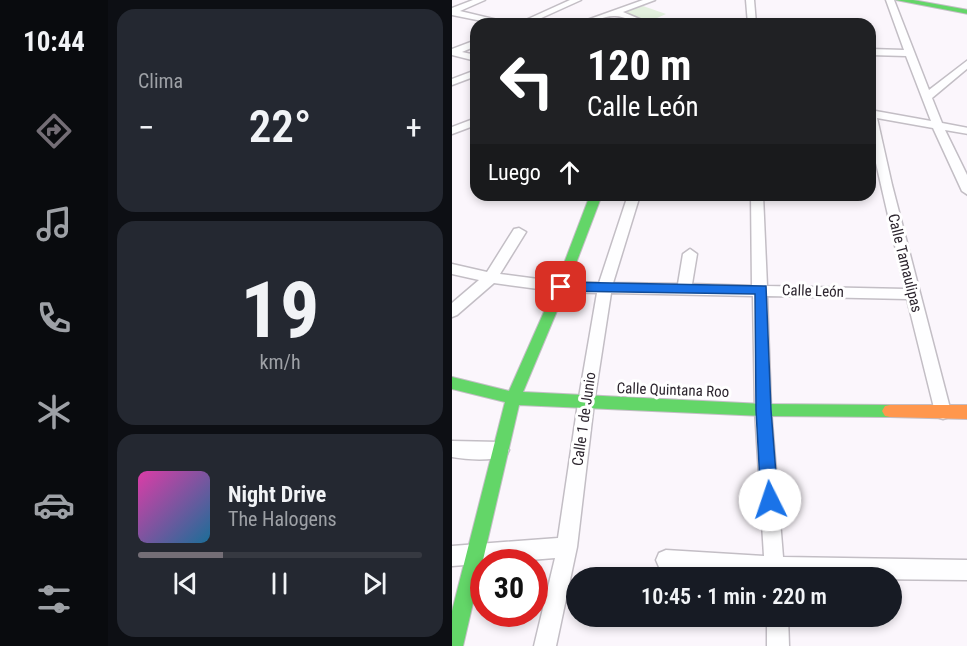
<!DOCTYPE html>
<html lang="es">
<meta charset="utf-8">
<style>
body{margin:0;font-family:"Roboto Condensed",sans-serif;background:#242831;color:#f1f3f6;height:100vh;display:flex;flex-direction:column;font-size:22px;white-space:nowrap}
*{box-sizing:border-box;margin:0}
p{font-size:20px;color:#9ea1a6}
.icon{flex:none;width:33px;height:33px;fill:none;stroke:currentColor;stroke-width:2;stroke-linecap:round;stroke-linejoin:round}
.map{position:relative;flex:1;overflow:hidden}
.panel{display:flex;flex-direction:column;gap:9px;padding:9px;background:#0d0f14;width:344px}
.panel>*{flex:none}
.hud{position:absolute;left:18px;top:18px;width:406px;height:183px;border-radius:18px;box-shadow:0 3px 9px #0003;background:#202124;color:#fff;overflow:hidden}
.speed{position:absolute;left:18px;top:549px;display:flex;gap:12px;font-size:30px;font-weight:700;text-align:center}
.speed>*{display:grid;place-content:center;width:78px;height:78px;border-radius:50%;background:#171b24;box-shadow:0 3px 9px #0003;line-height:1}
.speed .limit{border:9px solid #d22;background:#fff;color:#111}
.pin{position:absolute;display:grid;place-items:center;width:51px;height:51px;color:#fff;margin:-26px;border-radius:12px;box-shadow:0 3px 9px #0006}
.me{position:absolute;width:66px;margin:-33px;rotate:356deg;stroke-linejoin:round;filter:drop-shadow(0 0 4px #0008)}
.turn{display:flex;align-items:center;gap:21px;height:126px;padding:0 18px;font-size:27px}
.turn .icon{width:78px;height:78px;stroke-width:2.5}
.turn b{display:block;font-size:42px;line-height:51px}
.then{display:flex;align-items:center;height:57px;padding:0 18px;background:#0003;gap:12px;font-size:22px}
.big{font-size:45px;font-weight:600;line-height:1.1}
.panel .card{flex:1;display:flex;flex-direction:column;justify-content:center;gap:9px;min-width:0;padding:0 21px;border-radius:18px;background:#242831}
.panel .dial{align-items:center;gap:0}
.dial b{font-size:78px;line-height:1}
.song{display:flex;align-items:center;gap:18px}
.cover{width:72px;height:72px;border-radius:9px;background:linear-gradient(135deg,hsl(320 70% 55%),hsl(200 70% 35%))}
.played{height:6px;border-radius:3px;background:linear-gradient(90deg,#746e76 30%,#363941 30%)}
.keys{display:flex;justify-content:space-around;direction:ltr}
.heat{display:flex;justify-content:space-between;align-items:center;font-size:33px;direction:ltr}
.trip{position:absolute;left:114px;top:567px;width:336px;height:60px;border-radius:30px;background:#171b24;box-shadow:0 3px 9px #0003;font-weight:600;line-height:60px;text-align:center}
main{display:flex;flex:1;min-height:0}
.tabs{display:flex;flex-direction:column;width:108px;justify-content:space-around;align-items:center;background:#090b0e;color:#9ea1a6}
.tabs .icon{width:42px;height:42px}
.tabs .selected{color:#746e76}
.tabs b{font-size:27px;color:#f1f3f6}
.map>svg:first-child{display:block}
.green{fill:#e3f0de}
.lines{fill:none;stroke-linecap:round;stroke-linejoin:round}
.street-casing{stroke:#c3bec5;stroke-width:3}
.fast-casing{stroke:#c3bec5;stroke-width:2}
.slow-casing{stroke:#c3bec5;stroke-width:2}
.street{fill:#fefeff;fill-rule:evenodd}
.fast{fill:#63d668;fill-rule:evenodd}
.slow{fill:#ff974d;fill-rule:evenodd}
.route{fill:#1a73e8;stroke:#114b97;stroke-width:1.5}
.labels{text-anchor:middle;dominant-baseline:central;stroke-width:6;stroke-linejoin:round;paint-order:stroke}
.street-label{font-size:15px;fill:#2c252e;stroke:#fff}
</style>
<main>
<nav class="tabs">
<b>10:44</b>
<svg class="icon selected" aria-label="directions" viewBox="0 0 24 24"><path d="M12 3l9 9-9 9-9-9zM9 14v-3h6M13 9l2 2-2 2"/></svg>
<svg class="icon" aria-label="music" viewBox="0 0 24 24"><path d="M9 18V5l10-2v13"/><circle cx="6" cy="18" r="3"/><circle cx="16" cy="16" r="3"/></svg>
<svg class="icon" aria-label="phone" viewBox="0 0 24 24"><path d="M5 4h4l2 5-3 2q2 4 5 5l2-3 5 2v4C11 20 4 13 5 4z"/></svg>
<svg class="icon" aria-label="climate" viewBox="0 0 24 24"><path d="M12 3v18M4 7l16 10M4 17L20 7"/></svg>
<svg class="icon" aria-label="car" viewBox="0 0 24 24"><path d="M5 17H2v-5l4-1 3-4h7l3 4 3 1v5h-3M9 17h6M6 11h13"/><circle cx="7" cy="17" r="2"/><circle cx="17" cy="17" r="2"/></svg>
<svg class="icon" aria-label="filters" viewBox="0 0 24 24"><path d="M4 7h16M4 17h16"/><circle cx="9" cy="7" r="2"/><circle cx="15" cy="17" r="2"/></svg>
</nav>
<section class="panel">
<div class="card"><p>Clima</p>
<div class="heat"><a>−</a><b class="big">22°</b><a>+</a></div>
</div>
<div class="card dial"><b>19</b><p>km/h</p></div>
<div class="card">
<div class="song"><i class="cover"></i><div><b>Night Drive</b><p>The Halogens</p></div></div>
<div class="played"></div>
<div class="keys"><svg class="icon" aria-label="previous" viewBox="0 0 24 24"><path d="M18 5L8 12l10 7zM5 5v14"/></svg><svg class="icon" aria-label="pause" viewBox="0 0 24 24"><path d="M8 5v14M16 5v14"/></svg><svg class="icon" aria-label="next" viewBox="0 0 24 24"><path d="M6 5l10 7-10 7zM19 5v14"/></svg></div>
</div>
</section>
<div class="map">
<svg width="516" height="646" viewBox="0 0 516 646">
<rect width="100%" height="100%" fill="#fbf6fc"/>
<!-- green -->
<path class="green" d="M 191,6 L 214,14 L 196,22 L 170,13 Z"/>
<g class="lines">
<defs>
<g id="street">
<path d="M 21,0 L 33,0 L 8,11 L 62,24 L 45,24 L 0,15 L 0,8 Z"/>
<path d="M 118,0 L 129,0 L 76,24 L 65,24 Z"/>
<path d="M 191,0 L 203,0 L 171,12 L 199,24 C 185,24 170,15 162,16 C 150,16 139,24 124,24 Z"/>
<path d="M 294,0 L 302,0 L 304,24 L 296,24 Z"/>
<path d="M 434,0 L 442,0 L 477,90 L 516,60 L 516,68 L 480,98 L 490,123 L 516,128 L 516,134 L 493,130 L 516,177 L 516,195 L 510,191 L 481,128 L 425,118 L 440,185 L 499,412 L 497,417 L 491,419 L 485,417 L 483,412 L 455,299 L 315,296 L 319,410 L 331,557 L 516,560 L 516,580 L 313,578 L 214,570 L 207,567 L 204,560 L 207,553 L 214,550 L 312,556 L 303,410 L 301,296 L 159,293 L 142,403 L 125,547 L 104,646 L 82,646 L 103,558 L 0,566 L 0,546 L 106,538 L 126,403 L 145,293 L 109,292 L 42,283 L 5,315 L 0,317 L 0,303 L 27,280 L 0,274 L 0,264 L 35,272 L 62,229 L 67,228 L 74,232 L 48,274 L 109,282 L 147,283 L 176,195 L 188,195 L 161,283 L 226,284 L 231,254 L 238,249 L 245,254 L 240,284 L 300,286 L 299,195 L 311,195 L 315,286 L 453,289 L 418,137 L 418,110 L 479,121 L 454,56 L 418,55 L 418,49 L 452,50 Z"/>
<path d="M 24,40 L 24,46 L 10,52 L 24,55 L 24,61 L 0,55 L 0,49 Z"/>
<path d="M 24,70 L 24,76 L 0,85 L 0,79 Z"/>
<path d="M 24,118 L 24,125 L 0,134 L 0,127 Z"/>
<path d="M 0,441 L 48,442 L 54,444 L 57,450 L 54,456 C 39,461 16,460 0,457 Z"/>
<path d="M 315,616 L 336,616 L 337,646 L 315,646 Z"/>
</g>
<g id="fast">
<path d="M 444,0 L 461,0 L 516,10 L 516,14 Z"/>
<path d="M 138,195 L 150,195 L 115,287 L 71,392 L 311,404 L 438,405 L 443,406 L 446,411 L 443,416 L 438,417 L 311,416 L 67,405 L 11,646 L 0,646 L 0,611 L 53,402 L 0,389 L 0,377 L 57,391 L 103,287 Z"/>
</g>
<path id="slow" d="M 438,405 L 516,405 L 516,419 L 438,417 L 433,416 L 430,411 L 433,406 Z"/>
</defs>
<!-- street casing -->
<use href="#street" class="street-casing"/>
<!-- fast casing -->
<use href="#fast" class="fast-casing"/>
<!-- slow casing -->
<use href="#slow" class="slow-casing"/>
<!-- street -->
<use href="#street" class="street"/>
<!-- fast -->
<use href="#fast" class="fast"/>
<!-- slow -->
<use href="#slow" class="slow"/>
</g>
<!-- route -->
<path class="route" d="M 109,282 L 314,286 L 319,410 L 326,500 L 324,506 L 318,508 L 312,506 L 309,500 L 304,410 L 303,294 L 109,291 L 103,287 Z"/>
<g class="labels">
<!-- street labels -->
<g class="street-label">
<text transform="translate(453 263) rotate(76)">Calle Tamaulipas</text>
<text transform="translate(361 291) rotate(2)">Calle León</text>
<text transform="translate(221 390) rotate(2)">Calle Quintana Roo</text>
<text transform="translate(132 419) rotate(-82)">Calle 1 de Junio</text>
</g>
</g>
</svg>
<div class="speed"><div class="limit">30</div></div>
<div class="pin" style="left:109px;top:287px;background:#d93025"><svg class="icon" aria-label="arrive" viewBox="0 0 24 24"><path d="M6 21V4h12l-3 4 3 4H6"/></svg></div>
<svg class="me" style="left:318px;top:500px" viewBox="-20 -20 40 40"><circle r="19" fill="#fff"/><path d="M0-13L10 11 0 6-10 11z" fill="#1a73e8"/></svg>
<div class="trip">10:45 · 1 min · 220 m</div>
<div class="hud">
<div class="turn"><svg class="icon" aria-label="left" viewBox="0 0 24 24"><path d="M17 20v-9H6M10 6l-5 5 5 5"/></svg><div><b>120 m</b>Calle León</div></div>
<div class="then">Luego<svg class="icon" aria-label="ahead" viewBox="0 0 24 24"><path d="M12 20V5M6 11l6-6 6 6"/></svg></div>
</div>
</div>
</main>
